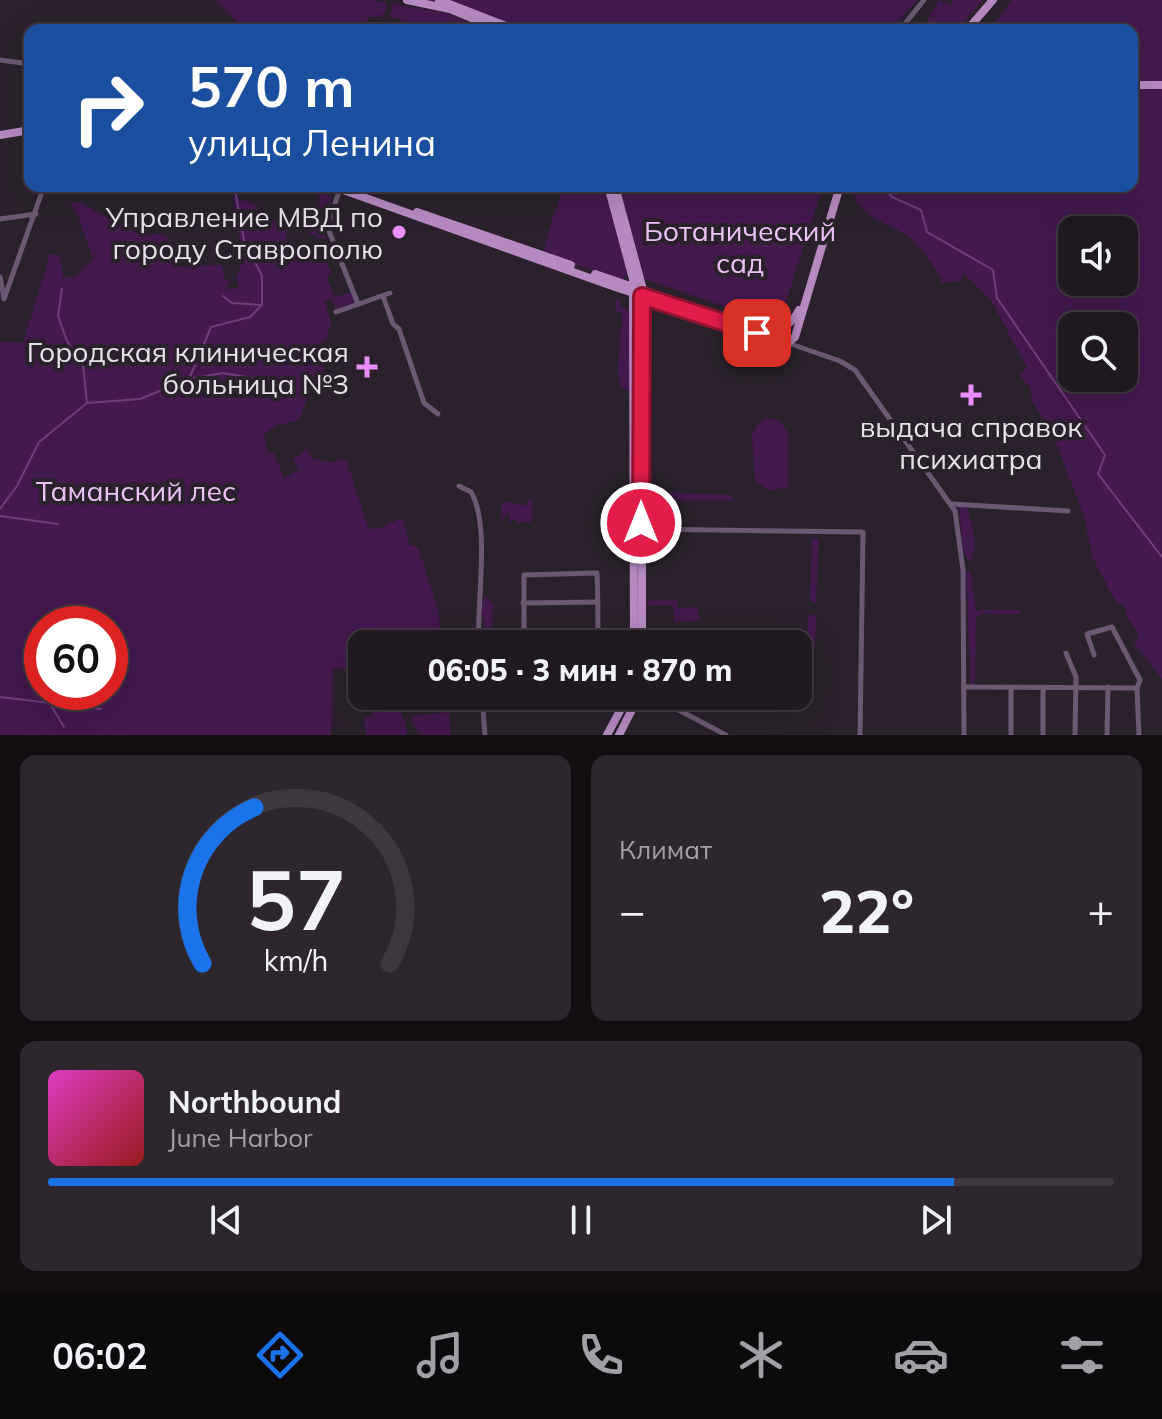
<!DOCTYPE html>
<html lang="ru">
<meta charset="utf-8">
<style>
body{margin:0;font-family:Mulish,sans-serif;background:#2d262e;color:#f1f3f6;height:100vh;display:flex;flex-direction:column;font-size:30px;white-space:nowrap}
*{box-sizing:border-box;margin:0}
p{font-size:26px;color:#a2a0a5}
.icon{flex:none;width:44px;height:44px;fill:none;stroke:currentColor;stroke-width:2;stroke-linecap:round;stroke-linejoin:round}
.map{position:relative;height:735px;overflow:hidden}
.sheet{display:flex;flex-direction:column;gap:20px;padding:20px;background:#120e12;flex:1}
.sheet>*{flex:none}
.hud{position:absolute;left:24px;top:24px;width:1114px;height:168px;border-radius:16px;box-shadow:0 8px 32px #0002,0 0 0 2px #3d383f;background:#1a4fa0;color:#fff;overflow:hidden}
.controls{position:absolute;left:1058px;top:216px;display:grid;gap:16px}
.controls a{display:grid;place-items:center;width:80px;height:80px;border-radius:16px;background:#201921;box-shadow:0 8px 32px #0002,0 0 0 2px #3d383f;font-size:40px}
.speed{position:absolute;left:24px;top:606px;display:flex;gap:16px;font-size:40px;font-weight:700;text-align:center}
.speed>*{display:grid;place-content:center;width:104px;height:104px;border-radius:50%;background:#201921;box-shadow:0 8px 32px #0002,0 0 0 2px #3d383f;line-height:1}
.speed .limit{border:12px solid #d22;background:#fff;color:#111}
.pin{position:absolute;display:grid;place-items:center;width:68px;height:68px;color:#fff;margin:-34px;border-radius:16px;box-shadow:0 4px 12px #0006}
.me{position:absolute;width:88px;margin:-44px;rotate:0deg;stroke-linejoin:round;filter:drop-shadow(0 0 6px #0008)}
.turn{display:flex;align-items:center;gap:28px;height:168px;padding:0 32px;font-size:36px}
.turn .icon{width:104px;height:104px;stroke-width:2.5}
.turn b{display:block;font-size:56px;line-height:68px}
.big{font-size:60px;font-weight:800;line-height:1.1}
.sheet .widget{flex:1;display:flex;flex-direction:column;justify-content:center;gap:12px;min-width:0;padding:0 28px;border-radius:16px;background:#2d262e}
.sheet .dial{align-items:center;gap:0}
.dial svg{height:208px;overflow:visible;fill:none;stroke:#3d383f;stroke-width:7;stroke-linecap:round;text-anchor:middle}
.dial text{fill:#f1f3f6;stroke:none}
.song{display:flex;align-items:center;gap:24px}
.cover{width:96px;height:96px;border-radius:12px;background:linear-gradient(135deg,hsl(310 70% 55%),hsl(0 70% 35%))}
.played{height:8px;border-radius:4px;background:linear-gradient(90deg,#1a73e8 85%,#3d383f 85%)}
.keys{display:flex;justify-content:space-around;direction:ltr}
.heat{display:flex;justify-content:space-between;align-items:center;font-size:44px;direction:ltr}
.sheet .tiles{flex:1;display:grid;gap:20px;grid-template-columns:1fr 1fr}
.widget:last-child{grid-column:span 2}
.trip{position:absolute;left:348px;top:630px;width:464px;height:80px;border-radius:16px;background:#201921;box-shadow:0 8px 32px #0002,0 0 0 2px #3d383f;font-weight:800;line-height:80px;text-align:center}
.tabs{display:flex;height:128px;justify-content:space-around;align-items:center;background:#0d0a0d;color:#a2a0a5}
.tabs .icon{width:56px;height:56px}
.tabs .on{color:#1a73e8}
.tabs b{font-size:36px;color:#f1f3f6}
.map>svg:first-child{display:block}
.green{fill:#44194e;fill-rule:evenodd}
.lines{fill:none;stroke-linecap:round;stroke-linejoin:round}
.stream{stroke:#6e3d7a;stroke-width:2}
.minor{stroke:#6d5873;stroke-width:5}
.major{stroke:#b68ac1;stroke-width:8}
.route-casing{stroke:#92132f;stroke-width:20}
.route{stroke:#e11d48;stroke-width:14}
.poi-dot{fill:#e88eff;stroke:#2a212c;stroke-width:3}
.labels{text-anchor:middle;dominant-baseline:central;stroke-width:8;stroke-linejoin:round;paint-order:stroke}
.poi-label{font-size:28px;fill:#e7e1e9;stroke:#2a212c;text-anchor:end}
.park-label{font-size:28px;fill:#ecc2f6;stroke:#2a212c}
</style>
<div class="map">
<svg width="1162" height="735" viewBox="0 0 1162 735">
<rect width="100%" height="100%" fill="#2a212c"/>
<!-- green -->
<g class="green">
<path d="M 216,0 L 370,0 L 387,3 L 386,12 L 379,17 L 368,17 L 366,30 L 246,30 Z"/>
<path d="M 449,0 L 917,0 L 891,30 L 524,30 Z"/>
<path d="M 939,0 L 951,6 L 954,0 L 982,0 L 958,30 L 922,30 Z"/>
<path d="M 1012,0 L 1162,0 L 1162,679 L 1133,642 L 1140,638 L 1125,613 L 1126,607 L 1116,602 L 1093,558 L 1083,514 L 1057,445 L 1032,400 L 1030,388 L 1019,374 L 1027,367 L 990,299 L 963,273 L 961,281 L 942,283 C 934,265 925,251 910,238 C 890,221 853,218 853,186 L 1132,186 L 1132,30 L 989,30 ZM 1072,230 L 1124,230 L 1124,282 L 1072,282 ZM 1072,326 L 1124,326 L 1124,378 L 1072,378 Z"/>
<path d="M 392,4 L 445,13 L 489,30 L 401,30 L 401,19 L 390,18 Z"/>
<path d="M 564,186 L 604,186 L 626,265 L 627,274 L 622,281 L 544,253 L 548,232 Z"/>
<path d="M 619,186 L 823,186 L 782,314 L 764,320 L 645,279 Z"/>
<path d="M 315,192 L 332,197 L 322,226 L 327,240 L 308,233 L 314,220 L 307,217 L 308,213 L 317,216 L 315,211 L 321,199 Z"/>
<path d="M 233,196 L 258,206 L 256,216 L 286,226 L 286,241 L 322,252 L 331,272 L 327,278 L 335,297 L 351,292 L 355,302 L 336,309 L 332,299 L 325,301 L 332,327 L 328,329 L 328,337 L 315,349 L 328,377 L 312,385 L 299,420 L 278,425 L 264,434 L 268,453 L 274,453 L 284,478 L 300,470 L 292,460 L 306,449 L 311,458 L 329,462 L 346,459 L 368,527 L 376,530 L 402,518 L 410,545 L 418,547 L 438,609 L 442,644 L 362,644 L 362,669 L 333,668 L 331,735 L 0,735 L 0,341 L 23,343 L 50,254 L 60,255 L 63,278 L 77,275 L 93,259 L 76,210 L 70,204 L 79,202 L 142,236 L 158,234 L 170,239 L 174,267 L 222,265 L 225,280 L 230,281 L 225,289 L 239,288 L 236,279 L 243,260 ZM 42,624 L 110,624 L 110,692 L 42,692 Z"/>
<path d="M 616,298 L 620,299 L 620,307 L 631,312 L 632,391 L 620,388 L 618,369 L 622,315 L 616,310 Z"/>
<path d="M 770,418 L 782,422 L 788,434 L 788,487 L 770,491 L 755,481 L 752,434 L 757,424 Z"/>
<path d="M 664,492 L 731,495 L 734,501 L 664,499 Z"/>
<path d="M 529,498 L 533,500 L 531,522 L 517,523 L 516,518 L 510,523 L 508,511 L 501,521 L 501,506 L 505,501 L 525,506 Z"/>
<path d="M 959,507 L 967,507 C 971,526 980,543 970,563 L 963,550 Z"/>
<path d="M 812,538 L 818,538 L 819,542 L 816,603 L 810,601 Z"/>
<path d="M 970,570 L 976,610 L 1021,610 L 1021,614 L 985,613 L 976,617 L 975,683 L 971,686 L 966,572 Z"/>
<path d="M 484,595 L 493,605 L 491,638 L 495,644 L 485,644 L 484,618 L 481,611 Z"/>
<path d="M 649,600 L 677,600 L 677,608 L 698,607 L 699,621 L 675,622 L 673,605 L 647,605 Z"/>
<path d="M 808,614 L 816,616 L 812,700 L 805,698 Z"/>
<path d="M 372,696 L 397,696 C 398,713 407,720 407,735 L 366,735 L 364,718 L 373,715 L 373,705 L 388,702 L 388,697 Z"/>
<path d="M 449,712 L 451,735 L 421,735 L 412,723 L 412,716 Z"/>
</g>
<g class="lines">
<!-- stream -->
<g class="stream">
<path d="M 883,186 L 892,197 L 921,210 L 927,232 L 993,270 L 997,298 L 1105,455 L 1098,474 L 1162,557"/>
<path d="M 62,289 L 58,316 L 67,341 L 83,365 L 87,403"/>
<path d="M 223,296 L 232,303 L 262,305"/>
<path d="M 191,379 L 222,373 L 265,380"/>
<path d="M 0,509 L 17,486 L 39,442 L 87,403 L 140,399 L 189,379 L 211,327 L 250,317 L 262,305 L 262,276 L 244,240 L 236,195 L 241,186"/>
<path d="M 0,516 L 58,524"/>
<path d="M 63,692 L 53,699 L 52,707 L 64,727"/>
<path d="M 68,692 L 78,695"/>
<path d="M 0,697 L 101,709"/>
</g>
<!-- minor -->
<g class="minor">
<path d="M 900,30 L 924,0"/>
<path d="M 0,60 L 30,64"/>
<path d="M 24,63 L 30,96"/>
<path d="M 340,189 L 327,226 L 358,304"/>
<path d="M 0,219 L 36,214"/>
<path d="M 0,277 L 4,298"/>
<path d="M 383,296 L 393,324 L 399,329 L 424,403 L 438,414"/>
<path d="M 4,299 L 44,186"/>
<path d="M 336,312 L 390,293"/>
<path d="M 788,343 L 840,361 L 855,370 L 955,511 L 963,570 L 964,735"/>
<path d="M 459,486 L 471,492 C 491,526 476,605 479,644"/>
<path d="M 952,504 L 1068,511"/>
<path d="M 642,529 L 863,532 L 860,735"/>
<path d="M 523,603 L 598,602"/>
<path d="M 598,631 L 524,632 L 524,575 L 597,573 C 598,597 598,620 598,644"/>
<path d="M 1066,653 L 1076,677 L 1075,735"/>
<path d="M 1094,655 L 1087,634 L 1112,627 L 1140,680 L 1137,688 L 1139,735"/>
<path d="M 965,687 L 1137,688"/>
<path d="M 1011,687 L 1011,735"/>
<path d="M 482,696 L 485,735"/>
<path d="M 652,696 L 726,735"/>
<path d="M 1043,735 L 1043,687"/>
<path d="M 1107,735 L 1108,687"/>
</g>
<!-- major -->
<g class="major">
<path d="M 407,0 L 450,9 L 501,30"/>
<path d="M 439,0 L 516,30"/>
<path d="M 967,30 L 993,0"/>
<path d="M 1132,85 L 1162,85"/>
<path d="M 0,135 L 30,130"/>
<path d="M 332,186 L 615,287 L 788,343 L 795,337 L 840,186"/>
<path d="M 608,186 L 633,279 L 634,644"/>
<path d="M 615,186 L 642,286 L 642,644"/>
<path d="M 417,212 L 571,265"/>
<path d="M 595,274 L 680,303"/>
<path d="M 754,327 C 773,332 790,329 799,310"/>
<path d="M 607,735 L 628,696"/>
<path d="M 619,735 L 639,696"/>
</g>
</g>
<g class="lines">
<defs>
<path id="route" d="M 641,523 L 642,296 L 757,333"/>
</defs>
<!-- route casing -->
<use href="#route" class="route-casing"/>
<!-- route -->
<use href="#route" class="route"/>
</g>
<!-- markers -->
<g class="poi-dot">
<circle cx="399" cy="232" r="8"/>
<path d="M363 355h8v8h8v8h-8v8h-8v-8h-8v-8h8z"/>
<path d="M967 383h8v8h8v8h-8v8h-8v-8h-8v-8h8z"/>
</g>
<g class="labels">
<!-- poi labels -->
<g class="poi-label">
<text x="383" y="216">Управление МВД по<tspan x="383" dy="32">городу Ставрополю</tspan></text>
<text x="349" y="351">Городская клиническая<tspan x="349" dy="32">больница №3</tspan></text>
<text x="971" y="426" text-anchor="middle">выдача справок<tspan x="971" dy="32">психиатра</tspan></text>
</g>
<!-- park labels -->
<g class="park-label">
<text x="740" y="230">Ботанический<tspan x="740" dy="32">сад</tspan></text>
<text x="136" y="490">Таманский лес</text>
</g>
</g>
</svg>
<div class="controls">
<a><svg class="icon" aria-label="sound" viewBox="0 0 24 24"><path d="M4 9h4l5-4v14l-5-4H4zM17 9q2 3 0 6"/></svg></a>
<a><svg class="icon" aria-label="search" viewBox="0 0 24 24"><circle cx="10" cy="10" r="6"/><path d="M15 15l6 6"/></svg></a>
</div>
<div class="speed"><div class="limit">60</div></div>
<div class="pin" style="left:757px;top:333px;background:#d93025"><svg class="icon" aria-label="arrive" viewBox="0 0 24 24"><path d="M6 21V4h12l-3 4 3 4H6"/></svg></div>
<svg class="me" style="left:641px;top:523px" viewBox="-20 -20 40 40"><circle r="17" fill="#e11d48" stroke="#fff" stroke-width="3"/><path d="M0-11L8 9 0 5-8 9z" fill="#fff"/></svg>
<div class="trip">06:05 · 3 мин · 870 m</div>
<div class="hud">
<div class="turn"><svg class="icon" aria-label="right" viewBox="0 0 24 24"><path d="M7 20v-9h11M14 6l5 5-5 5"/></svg><div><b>570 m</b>улица Ленина</div></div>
</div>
</div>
<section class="sheet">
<div class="tiles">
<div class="widget dial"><svg viewBox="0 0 100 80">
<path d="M14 69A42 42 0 1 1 86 69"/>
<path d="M14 69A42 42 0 0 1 34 9" stroke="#1a73e8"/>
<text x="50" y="56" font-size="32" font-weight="700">57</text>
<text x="50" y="72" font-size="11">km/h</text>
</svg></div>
<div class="widget"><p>Климат</p>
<div class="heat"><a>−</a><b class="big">22°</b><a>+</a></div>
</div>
<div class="widget">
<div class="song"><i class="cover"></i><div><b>Northbound</b><p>June Harbor</p></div></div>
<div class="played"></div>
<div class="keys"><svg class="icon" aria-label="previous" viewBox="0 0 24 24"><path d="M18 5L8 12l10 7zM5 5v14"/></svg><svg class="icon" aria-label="pause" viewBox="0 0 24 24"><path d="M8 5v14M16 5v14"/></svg><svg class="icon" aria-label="next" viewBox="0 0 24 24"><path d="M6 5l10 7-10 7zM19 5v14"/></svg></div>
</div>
</div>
</section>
<nav class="tabs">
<b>06:02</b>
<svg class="icon on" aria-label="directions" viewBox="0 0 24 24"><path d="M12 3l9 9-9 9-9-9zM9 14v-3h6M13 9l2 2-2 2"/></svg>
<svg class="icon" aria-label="music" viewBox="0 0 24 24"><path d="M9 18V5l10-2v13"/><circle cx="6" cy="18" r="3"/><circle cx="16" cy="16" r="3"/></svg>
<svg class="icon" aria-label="phone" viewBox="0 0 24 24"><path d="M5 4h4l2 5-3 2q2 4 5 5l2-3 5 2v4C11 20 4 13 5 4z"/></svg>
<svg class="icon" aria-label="climate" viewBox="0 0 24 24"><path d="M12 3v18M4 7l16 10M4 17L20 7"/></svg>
<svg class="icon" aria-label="car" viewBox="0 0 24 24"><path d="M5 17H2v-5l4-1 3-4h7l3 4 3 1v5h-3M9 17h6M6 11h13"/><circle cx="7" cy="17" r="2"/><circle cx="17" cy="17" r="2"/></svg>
<svg class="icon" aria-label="filters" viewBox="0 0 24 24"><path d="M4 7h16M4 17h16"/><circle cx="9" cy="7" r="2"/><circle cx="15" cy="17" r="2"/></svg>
</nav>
